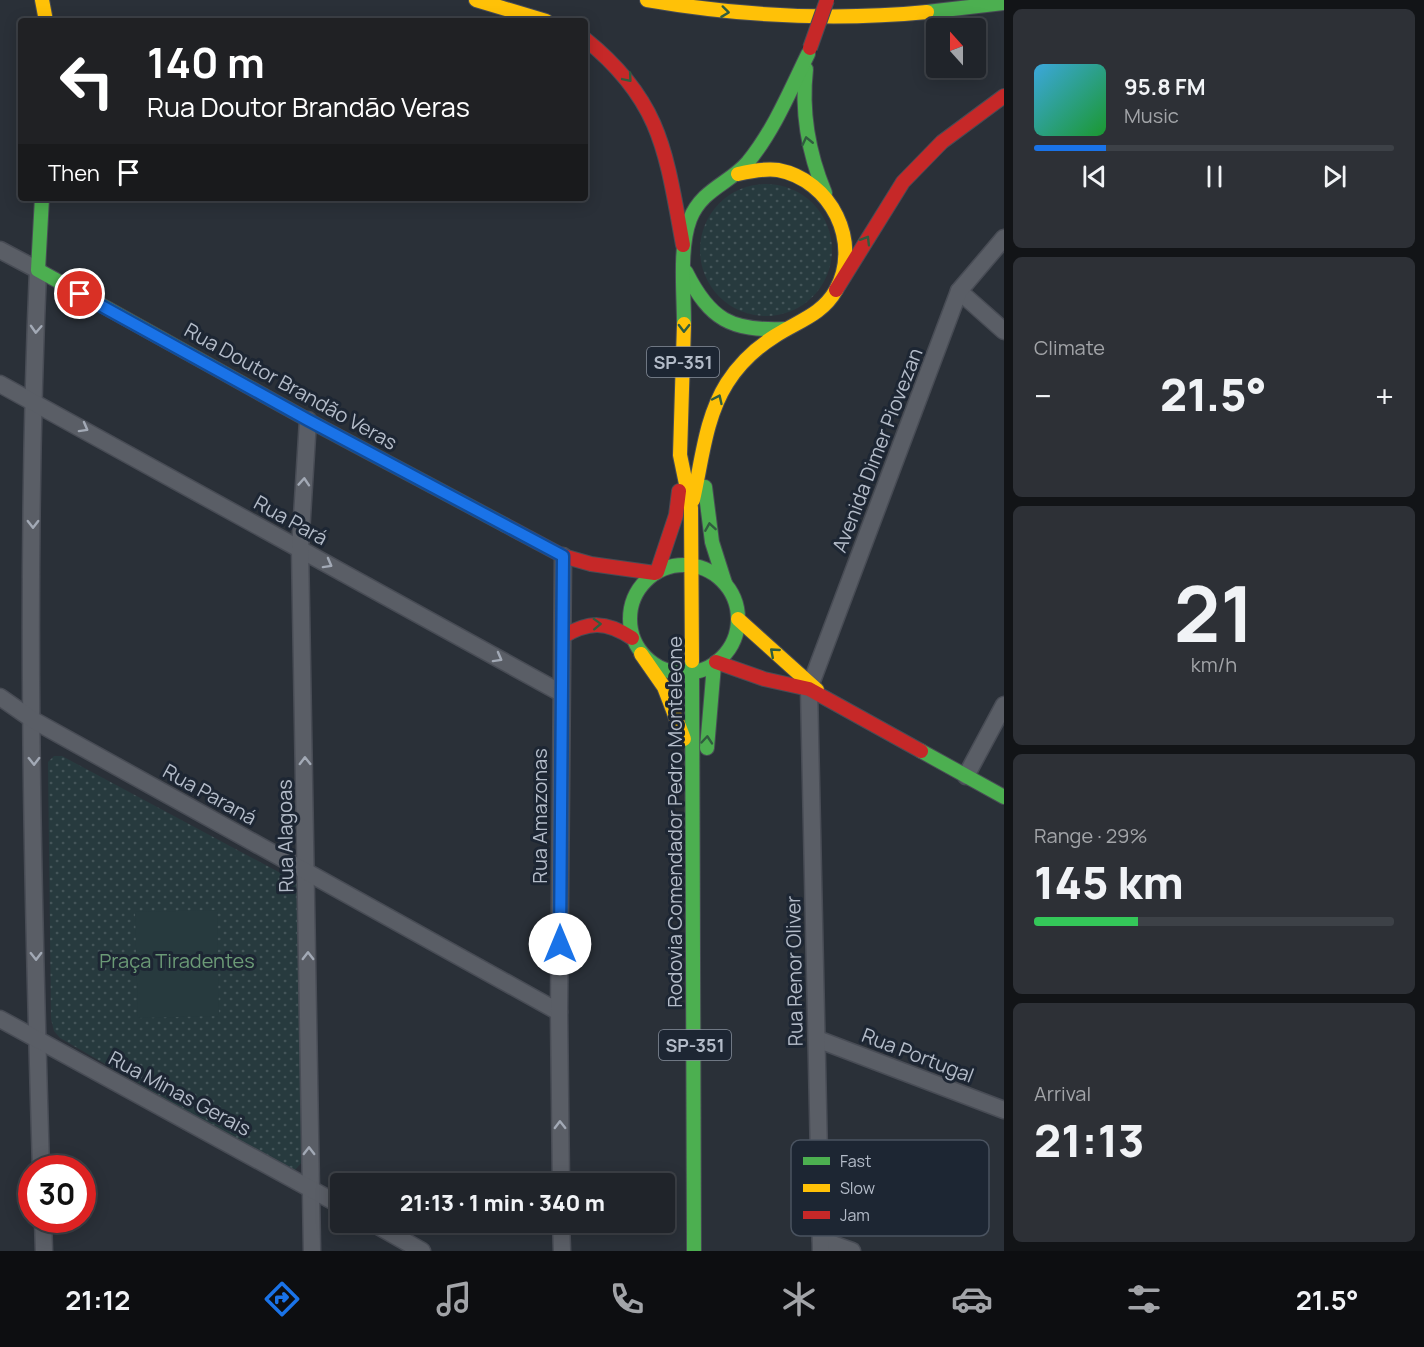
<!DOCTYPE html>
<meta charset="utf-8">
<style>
body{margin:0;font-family:Manrope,sans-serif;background:#2d3036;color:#f1f3f6;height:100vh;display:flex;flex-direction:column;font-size:22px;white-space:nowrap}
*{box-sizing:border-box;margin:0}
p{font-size:20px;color:#a2a4a8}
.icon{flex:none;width:33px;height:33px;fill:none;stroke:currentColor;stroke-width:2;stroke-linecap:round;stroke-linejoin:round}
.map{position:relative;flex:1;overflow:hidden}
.panel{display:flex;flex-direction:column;gap:9px;padding:9px;background:#121417;width:420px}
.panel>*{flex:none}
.top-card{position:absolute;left:18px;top:18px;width:570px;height:183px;border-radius:6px;box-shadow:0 3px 15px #0003,0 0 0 2px #3d4147;background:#202124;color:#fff;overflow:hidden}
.needle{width:39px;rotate:339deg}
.tools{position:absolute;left:926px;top:18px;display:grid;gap:12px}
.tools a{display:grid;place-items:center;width:60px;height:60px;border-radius:6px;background:#20242a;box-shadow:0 3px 15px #0003,0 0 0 2px #3d4147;font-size:30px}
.speed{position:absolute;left:18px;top:1155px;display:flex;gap:12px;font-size:30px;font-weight:700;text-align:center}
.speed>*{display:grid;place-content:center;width:78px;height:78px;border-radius:50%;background:#20242a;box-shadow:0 3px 15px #0003,0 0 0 2px #3d4147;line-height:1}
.speed .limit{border:9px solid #d22;background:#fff;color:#111}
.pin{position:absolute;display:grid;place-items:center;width:51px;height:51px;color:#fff;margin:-26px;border:3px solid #fff;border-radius:50%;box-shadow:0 2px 6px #0007}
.me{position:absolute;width:66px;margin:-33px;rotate:0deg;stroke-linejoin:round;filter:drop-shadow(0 0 4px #0008)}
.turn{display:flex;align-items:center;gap:21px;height:126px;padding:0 30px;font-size:27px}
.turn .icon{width:78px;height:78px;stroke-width:2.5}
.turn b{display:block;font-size:42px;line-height:51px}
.then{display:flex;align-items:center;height:57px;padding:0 30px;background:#0003;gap:12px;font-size:22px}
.big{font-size:45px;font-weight:800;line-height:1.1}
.panel .card{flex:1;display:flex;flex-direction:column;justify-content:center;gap:9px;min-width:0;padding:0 21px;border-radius:9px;background:#2d3036}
.panel .dial{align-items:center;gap:0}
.dial b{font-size:78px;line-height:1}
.song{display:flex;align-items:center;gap:18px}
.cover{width:72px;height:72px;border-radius:9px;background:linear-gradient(135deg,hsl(200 70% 55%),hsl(130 70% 35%))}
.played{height:6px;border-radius:3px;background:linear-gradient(90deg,#1a73e8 20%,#3d4147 20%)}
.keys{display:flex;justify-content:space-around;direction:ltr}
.heat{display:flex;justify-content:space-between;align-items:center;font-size:33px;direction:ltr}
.charge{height:9px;border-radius:4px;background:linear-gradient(90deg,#34c759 29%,#3d4147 0)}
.trip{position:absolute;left:330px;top:1173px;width:345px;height:60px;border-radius:6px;background:#20242a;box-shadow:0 3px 15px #0003,0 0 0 2px #3d4147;font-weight:800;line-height:60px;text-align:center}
.menu{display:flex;height:96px;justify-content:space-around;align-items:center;background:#0d0e11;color:#a2a4a8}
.menu .icon{width:42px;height:42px}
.menu .selected{color:#1a73e8}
.menu b{font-size:27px;color:#f1f3f6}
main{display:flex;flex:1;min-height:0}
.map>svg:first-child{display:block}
.grass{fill:url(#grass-dots)}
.pitch{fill:#273a3e}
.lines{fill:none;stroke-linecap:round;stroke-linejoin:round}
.street-casing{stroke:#484c55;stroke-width:19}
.fast-casing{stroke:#484c55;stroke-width:16}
.slow-casing{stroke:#484c55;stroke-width:16}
.jam-casing{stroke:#484c55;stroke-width:16}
.street{stroke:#5a5e66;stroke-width:16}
.fast{stroke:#4caf50;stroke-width:14}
.slow{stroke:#ffc107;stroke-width:14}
.jam{stroke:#c62828;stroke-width:14}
.jam-bridge-casing{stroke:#484c55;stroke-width:16;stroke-linecap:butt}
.jam-bridge{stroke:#c62828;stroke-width:14}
.oneway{stroke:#305d3f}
.oneway2{stroke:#a2a9b5}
.route-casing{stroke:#114b97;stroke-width:15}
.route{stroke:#1a73e8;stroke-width:10}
.labels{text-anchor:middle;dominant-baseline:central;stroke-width:6;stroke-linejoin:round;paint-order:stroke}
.shield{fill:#1d2633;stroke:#878f9c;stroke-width:1.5}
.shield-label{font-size:18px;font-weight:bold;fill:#b4bcc9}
.street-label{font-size:20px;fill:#b4bcc9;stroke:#1d2633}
.park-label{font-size:20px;fill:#6b9a76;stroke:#1d2633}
.key{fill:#1d2633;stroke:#4a5360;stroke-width:1.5}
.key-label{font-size:16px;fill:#b4bcc9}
</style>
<main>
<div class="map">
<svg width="1004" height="1251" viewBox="0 0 1004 1251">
<defs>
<pattern id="grass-dots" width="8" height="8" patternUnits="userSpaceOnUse" patternTransform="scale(1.5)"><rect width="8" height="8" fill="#273a3e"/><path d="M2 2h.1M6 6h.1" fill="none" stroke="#445559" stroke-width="1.8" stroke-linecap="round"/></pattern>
</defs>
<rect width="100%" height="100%" fill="#2a3038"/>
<!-- grass -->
<g class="grass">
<circle cx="766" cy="250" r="66"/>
<path d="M 54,756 L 62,756 L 301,884 L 303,1161 L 295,1170 L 287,1169 L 60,1038 L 54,1031 L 51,1019 L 48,762 Z"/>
</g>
<!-- pitch -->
<path class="pitch" d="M 217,910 L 219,1016 L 138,1018 L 135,912 Z"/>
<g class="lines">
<defs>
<g id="street">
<path d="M 0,250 L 38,270 C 25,569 32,870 41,1168"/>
<path d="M 959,291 L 1004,331"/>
<path d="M 0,384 L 561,693"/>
<path d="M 308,420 L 300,549 L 312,1251"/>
<path d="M 0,697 L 33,720 L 559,1012"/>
<path d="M 966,776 L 1004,705"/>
<path d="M 0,1019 L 340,1205"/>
<path d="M 817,1039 L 1004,1110"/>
<path d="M 561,1184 L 559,1012 L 563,556"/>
<path d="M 43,1220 L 44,1251"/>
<path d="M 371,1222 L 422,1251"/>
<path d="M 561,1222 L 562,1251"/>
<path d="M 821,1240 L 852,1251"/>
<path d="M 821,1251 L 809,689 L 959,291 L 1004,238"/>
</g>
<g id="fast">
<path d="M 927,12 L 1004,3"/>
<path d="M 806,69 C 801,113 808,152 825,193"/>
<path d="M 42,198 L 38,270 L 308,420 L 505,525"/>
<path d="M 686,272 C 710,320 731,331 784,329"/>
<path d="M 684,324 C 684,292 679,248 690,219 C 702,189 729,184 748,162 C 774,130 790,91 808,54"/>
<path d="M 705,487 L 712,542 L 725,583"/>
<circle cx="684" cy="619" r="54"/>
<path d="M 692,661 L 694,1251"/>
<path d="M 707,748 L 714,665"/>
<path d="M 921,751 L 1004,797"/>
</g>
<g id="slow">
<path d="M 42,0 L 46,21"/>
<path d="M 476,0 L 546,21"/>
<path d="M 647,0 C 740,16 833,21 927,12"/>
<path d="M 684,324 L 680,455 L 691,508 L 692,661"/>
<path d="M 693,500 C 702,461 705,418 727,383 C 739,364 756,348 775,336 C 798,321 822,315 836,290 C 862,242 831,180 778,170 C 765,168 751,171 738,174"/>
<path d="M 738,619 L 817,690"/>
<path d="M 641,654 L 664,687 L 684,739"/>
</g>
<g id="jam">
<path d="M 585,39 C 662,101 666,153 683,245"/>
<path d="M 836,290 L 903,182 L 942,142 L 1004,96"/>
<path d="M 505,525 L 563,556 L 591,564 L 655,573"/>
<path d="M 657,572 L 676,515 L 679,491"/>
<path d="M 562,637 C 589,621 606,621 632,638"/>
<path d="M 716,662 L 764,679 L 809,689 L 921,751"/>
</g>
</defs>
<!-- street casing -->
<use href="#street" class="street-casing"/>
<!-- fast casing -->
<use href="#fast" class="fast-casing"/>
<!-- slow casing -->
<use href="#slow" class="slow-casing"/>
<!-- jam casing -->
<use href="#jam" class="jam-casing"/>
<!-- street -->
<use href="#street" class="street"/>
<!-- fast -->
<use href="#fast" class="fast"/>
<!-- slow -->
<use href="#slow" class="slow"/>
<!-- jam -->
<use href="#jam" class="jam"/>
<defs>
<path id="jam-bridge" d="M 810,48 L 827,0"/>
</defs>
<!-- jam-bridge casing -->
<use href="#jam-bridge" class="jam-bridge-casing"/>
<!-- jam-bridge -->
<use href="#jam-bridge" class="jam-bridge"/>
</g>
<!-- one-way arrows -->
<defs><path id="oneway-chevron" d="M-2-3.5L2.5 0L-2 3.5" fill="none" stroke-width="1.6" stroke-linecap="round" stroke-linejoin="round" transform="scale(1.5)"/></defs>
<g class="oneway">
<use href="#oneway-chevron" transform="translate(725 12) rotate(7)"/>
<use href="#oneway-chevron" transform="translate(628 78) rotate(50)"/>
<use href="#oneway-chevron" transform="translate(807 141) rotate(-103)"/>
<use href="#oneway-chevron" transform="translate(866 240) rotate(-59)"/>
<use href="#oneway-chevron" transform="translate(684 328) rotate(91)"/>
<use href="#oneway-chevron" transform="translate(718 399) rotate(-65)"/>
<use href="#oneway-chevron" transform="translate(710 527) rotate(-99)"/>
<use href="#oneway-chevron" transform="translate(597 624) rotate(-2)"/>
<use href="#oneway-chevron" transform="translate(774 652) rotate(-139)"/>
<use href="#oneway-chevron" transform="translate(707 740) rotate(-85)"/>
</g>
<g class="oneway2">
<use href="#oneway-chevron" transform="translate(36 329) rotate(93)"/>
<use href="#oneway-chevron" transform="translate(84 428) rotate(29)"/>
<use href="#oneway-chevron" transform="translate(304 482) rotate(-86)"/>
<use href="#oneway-chevron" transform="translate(33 524) rotate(90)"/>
<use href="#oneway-chevron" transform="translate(328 564) rotate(29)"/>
<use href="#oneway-chevron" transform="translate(498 658) rotate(29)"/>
<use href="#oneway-chevron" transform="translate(34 761) rotate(89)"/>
<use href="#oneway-chevron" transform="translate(305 761) rotate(-91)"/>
<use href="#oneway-chevron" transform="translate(36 956) rotate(89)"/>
<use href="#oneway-chevron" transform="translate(308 956) rotate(-90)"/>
<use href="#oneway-chevron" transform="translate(560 1125) rotate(-91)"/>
<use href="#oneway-chevron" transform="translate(309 1151) rotate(-90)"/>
</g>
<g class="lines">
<defs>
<path id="route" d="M 80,294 L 308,420 L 563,556 L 560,944"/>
</defs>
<!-- route casing -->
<use href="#route" class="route-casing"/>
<!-- route -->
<use href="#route" class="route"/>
</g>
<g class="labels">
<!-- shield labels -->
<g class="shield">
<rect x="647" y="347" width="72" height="30" rx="4.5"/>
<rect x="659" y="1030" width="72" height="30" rx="4.5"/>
</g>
<g class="shield-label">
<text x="683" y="362">SP-351</text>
<text x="695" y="1045">SP-351</text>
</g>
<!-- street labels -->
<g class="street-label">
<text transform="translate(291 386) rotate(29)">Rua Doutor Brandão Veras</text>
<text transform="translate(877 450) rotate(-69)">Avenida Dimer Piovezan</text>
<text transform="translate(291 520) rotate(29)">Rua Pará</text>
<text transform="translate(210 794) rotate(29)">Rua Paraná</text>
<text transform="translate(539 816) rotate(-90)">Rua Amazonas</text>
<text transform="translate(674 822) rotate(-90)">Rodovia Comendador Pedro Monteleone</text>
<text transform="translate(285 836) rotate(-91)">Rua Alagoas</text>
<text transform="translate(794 971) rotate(-91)">Rua Renor Oliver</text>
<text transform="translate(918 1055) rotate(21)">Rua Portugal</text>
<text transform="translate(180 1093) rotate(28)">Rua Minas Gerais</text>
</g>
<!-- park labels -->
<g class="park-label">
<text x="177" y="960">Praça Tiradentes</text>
</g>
</g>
<!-- legend -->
<rect x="791" y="1140" width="198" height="96" rx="9" class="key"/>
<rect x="803" y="1157" width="27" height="8" fill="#4caf50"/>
<rect x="803" y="1184" width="27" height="8" fill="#ffc107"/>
<rect x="803" y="1211" width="27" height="8" fill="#c62828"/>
<g class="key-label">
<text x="840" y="1167">Fast</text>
<text x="840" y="1194">Slow</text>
<text x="840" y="1221">Jam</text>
</g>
</svg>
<div class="tools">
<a><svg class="needle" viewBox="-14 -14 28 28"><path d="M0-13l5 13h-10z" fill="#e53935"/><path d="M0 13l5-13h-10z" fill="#a2a4a8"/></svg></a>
</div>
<div class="speed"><div class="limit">30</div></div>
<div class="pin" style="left:80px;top:294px;background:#d93025"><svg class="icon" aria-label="arrive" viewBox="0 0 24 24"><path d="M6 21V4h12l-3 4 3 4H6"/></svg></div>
<svg class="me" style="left:560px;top:944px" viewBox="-20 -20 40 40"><circle r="19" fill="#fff"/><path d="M0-13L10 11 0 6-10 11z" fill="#1a73e8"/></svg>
<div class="trip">21:13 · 1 min · 340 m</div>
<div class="top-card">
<div class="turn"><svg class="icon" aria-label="left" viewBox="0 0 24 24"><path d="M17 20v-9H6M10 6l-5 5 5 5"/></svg><div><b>140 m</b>Rua Doutor Brandão Veras</div></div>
<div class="then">Then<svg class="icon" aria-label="arrive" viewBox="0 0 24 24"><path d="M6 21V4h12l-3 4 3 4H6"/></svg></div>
</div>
</div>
<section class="panel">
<div class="card">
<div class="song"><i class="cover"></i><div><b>95.8 FM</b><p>Music</p></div></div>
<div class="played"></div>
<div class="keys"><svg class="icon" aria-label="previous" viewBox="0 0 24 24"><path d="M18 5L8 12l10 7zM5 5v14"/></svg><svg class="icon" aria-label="pause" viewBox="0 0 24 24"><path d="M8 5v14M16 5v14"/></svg><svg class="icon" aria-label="next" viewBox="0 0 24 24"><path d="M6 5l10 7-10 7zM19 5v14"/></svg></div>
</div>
<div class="card"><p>Climate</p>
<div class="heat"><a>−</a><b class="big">21.5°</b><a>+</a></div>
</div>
<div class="card dial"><b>21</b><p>km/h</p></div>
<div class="card"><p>Range · 29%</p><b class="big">145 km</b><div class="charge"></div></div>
<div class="card"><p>Arrival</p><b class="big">21:13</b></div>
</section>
</main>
<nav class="menu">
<b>21:12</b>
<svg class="icon selected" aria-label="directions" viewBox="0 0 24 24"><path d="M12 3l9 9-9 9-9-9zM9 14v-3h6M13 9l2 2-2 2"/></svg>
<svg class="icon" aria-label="music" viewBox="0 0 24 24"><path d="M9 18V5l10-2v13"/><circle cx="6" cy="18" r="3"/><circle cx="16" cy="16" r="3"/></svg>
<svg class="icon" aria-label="phone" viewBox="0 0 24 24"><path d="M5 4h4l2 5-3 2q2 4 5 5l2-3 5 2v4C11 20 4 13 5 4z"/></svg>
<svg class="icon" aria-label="climate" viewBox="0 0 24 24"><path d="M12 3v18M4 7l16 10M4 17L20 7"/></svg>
<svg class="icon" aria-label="car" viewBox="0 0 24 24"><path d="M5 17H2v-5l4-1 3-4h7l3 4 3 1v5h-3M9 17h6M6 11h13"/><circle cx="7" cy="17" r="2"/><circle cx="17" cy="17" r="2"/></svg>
<svg class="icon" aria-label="filters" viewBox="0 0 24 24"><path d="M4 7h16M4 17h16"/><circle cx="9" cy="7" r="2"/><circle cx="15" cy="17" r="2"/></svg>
<b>21.5°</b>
</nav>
